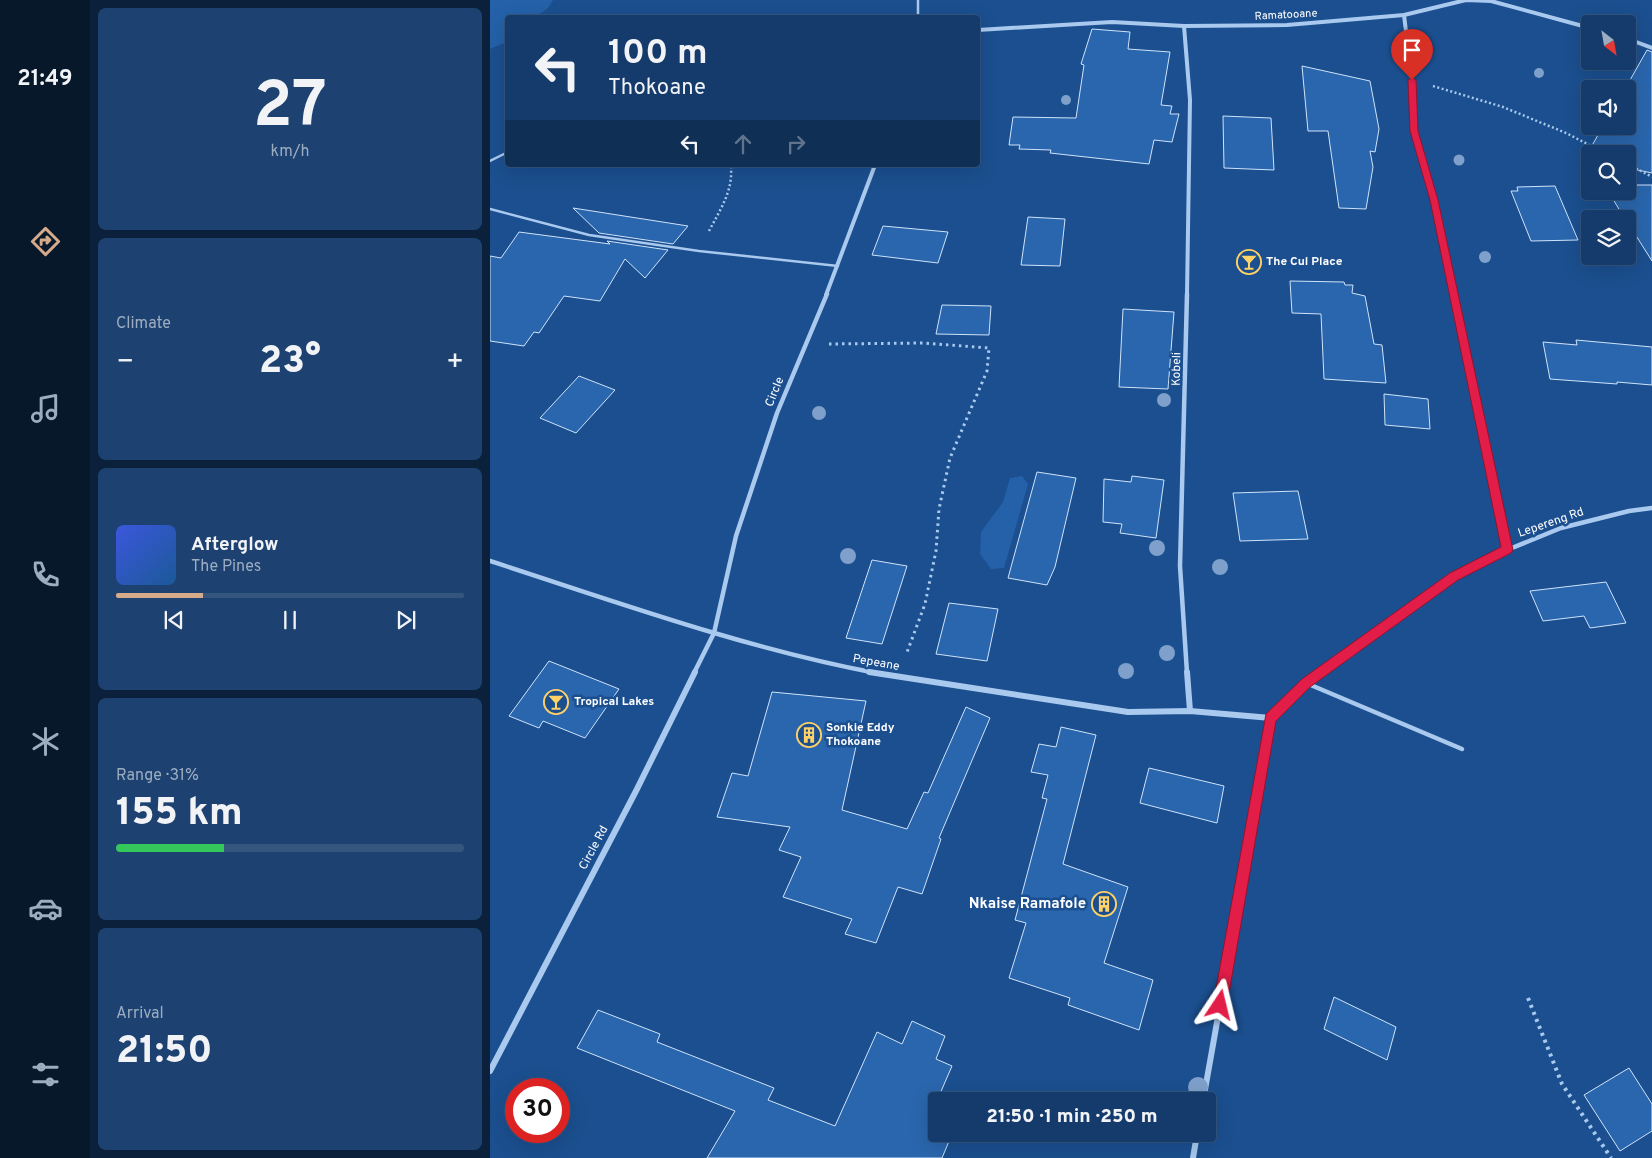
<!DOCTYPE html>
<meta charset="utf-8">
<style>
body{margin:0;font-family:Overpass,sans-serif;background:#1d4271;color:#f1f3f6;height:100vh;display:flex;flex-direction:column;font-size:19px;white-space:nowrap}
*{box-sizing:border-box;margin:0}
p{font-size:16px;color:#9dadc1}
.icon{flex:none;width:28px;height:28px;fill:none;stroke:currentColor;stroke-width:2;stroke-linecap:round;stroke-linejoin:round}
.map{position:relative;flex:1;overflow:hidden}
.side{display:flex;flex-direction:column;gap:8px;padding:8px;background:#0b203b;width:400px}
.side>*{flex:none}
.banner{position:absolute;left:15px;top:15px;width:475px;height:152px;border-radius:5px;box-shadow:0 5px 20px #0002,0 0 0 1px #33557e;background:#143b6b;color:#f1f3f6;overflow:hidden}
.needle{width:32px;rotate:149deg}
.tools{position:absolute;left:1091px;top:15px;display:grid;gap:10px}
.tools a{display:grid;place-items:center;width:55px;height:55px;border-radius:5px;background:#143b6b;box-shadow:0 5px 20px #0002,0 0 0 1px #33557e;font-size:25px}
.speed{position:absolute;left:15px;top:1078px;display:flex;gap:10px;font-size:25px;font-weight:700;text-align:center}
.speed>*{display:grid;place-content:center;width:65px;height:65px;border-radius:50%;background:#143b6b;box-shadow:0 5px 20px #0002,0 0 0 1px #33557e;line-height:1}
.speed .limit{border:8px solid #d22;background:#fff;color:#111}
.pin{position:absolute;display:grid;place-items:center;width:42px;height:42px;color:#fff;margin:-51px -21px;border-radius:50% 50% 50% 0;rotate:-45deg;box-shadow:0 0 5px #0007}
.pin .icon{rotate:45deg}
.me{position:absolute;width:55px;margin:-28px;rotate:10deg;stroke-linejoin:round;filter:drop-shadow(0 0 4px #0008)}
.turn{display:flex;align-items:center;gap:18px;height:105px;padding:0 20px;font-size:22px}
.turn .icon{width:65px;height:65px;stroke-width:2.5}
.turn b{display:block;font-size:35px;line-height:42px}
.lanes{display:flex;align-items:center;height:48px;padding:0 20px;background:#0003;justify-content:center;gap:25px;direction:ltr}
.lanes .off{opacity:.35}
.big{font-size:38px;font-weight:800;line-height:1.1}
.side .widget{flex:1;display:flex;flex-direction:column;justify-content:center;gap:8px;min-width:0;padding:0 18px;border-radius:8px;background:#1d4271}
.side .dial{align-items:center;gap:0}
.dial b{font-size:65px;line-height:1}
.song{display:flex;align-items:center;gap:15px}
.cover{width:60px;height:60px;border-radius:8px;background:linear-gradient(135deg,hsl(230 70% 55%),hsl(210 70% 35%))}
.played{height:5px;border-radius:2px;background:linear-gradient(90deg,#d6ab8b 25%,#33557e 25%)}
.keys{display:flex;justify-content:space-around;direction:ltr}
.heat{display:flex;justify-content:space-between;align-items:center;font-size:28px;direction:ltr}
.charge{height:8px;border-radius:4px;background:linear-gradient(90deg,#34c759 31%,#33557e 0)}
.trip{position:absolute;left:438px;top:1092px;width:288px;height:50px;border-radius:5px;background:#143b6b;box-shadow:0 5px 20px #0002,0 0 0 1px #33557e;font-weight:800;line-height:50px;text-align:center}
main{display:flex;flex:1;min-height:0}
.menu{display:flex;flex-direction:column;width:90px;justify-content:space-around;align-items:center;background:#08182b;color:#9dadc1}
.menu .icon{width:35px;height:35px}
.menu .active{color:#d6ab8b}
.menu b{font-size:22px;color:#f1f3f6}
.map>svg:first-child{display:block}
.green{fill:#2461a8}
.building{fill:#2a66ad;stroke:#cfe3fa}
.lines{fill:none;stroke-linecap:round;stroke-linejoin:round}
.path-far2{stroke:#a9c9ee;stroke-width:2.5;stroke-dasharray:2 2.5;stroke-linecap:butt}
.path-far1{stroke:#a9c9ee;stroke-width:3;stroke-dasharray:2.5 4;stroke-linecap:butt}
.path{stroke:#a9c9ee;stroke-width:4;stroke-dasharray:3 4.5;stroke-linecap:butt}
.service-far1{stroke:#a9c9ee;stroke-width:2.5}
.service{stroke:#a9c9ee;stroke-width:4.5}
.minor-far2{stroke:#a9c9ee;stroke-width:4}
.minor-far1{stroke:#a9c9ee;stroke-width:4.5}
.minor{stroke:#a9c9ee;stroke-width:6}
.tree{fill:#7ea0ca}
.route{fill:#e11d48;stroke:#92132f}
.labels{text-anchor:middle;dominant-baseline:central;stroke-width:5;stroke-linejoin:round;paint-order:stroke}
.far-street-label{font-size:11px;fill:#fff;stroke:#1b4f8f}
.poi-label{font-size:12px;font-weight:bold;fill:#fff;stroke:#1b4f8f;text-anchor:start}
.street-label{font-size:12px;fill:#fff;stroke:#1b4f8f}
.near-poi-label{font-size:15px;font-weight:bold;fill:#fff;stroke:#1b4f8f;text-anchor:end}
</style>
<main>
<nav class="menu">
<b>21:49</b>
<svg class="icon active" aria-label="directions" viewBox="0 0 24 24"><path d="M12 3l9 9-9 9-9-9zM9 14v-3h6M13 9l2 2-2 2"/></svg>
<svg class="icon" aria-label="music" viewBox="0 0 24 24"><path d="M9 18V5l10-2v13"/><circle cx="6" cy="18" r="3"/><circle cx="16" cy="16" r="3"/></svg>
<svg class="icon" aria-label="phone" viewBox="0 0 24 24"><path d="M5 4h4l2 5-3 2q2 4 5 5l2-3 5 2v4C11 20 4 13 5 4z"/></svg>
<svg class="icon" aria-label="climate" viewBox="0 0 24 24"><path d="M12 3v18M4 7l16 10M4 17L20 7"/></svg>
<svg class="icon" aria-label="car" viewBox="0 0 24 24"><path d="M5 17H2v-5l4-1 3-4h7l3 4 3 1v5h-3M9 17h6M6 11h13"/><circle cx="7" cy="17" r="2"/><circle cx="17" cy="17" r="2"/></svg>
<svg class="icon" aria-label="filters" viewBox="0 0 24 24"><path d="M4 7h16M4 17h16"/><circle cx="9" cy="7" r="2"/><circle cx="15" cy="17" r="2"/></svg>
</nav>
<section class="side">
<div class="widget dial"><b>27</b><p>km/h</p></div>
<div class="widget"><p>Climate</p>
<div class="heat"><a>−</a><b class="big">23°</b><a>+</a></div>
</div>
<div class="widget">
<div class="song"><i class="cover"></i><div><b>Afterglow</b><p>The Pines</p></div></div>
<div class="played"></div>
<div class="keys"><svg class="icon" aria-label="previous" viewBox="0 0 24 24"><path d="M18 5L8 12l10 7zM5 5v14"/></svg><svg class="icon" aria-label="pause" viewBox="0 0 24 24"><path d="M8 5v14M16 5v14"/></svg><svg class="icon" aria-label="next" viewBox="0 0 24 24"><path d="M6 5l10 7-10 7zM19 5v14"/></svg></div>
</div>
<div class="widget"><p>Range · 31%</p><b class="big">155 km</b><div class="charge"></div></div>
<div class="widget"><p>Arrival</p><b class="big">21:50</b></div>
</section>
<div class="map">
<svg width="1162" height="1158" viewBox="0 0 1162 1158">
<rect width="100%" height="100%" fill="#1b4f8f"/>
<!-- green -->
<g class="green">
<path d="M 0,0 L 63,0 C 54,19 35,18 18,18 L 17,42 L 0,49 Z"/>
<path d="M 532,476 L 538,484 L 514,568 L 501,569 L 490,554 L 491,532 L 513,502 L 520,478 Z"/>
</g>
<!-- building -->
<g class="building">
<path d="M 602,29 L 640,32 L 638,49 L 680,52 L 671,105 L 682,106 L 680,114 L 689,114 L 682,142 L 664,140 L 659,164 L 560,153 L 561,150 L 529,149 L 530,145 L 519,145 L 523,117 L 586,118 L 594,65 L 591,64 Z"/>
<path d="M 1157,50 L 1162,52 L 1162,173 L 1138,168 L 1138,154 L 1100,154 L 1100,159 L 1095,158 L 1113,126 L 1138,126 L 1138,89 L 1135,89 Z"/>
<path d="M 812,66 L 880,81 L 889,129 L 885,152 L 880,151 L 883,167 L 876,209 L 849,208 L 838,131 L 818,131 Z"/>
<path d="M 733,116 L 781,118 L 784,170 L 734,168 Z"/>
<path d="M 1138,185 L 1162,185 L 1162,261 L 1138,223 L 1138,219 L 1135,219 L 1118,191 L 1138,191 Z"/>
<path d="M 1065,186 L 1088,240 L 1041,241 L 1021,191 L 1028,191 L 1027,187 Z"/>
<path d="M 83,208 L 198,226 L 183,244 L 109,233 Z"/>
<path d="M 538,217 L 575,219 L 570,266 L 531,265 Z"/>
<path d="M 393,226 L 458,232 L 448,263 L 382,255 Z"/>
<path d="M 29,232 L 120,244 L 117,241 L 178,250 L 155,278 L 135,259 L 110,301 L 74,296 L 49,333 L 44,332 L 34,346 L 0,341 L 0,256 L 11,258 Z"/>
<path d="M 800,281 L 854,282 L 855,285 L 863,285 L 862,293 L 875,296 L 884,344 L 892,345 L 896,383 L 834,379 L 831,314 L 802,313 Z"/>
<path d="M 452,305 L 501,306 L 499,335 L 446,334 Z"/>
<path d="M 633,309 L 684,312 L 678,389 L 629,387 Z"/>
<path d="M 1086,340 L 1162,347 L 1162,385 L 1127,382 L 1127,384 L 1060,379 L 1053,342 L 1087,345 Z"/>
<path d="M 89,376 L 125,390 L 86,433 L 50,418 Z"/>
<path d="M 894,394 L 938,399 L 940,429 L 895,425 Z"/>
<path d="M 547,472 L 586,478 L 565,567 L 557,585 L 518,578 Z"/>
<path d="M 642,476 L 674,480 L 666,538 L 630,533 L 632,524 L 613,522 L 614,479 L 641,482 Z"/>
<path d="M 808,491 L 818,539 L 750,541 L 743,493 Z"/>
<path d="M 382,560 L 417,566 L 392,644 L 356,638 Z"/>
<path d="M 1116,582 L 1136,623 L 1100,628 L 1094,616 L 1053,621 L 1040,591 Z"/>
<path d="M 459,603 L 508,609 L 497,661 L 446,654 Z"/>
<path d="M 59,661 L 129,689 L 95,738 L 53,721 L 49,728 L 19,716 Z"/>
<path d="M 282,692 L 376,701 L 352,810 L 417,829 L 434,792 L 438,793 L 476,707 L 500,718 L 449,838 L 451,839 L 432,894 L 408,887 L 386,943 L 355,934 L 362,919 L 293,897 L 311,857 L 289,850 L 300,827 L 227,817 L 242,773 L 258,776 Z"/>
<path d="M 571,727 L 606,735 L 573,864 L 638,887 L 614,963 L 663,980 L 649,1030 L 578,1005 L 580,998 L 519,978 L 536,923 L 525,920 L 557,799 L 552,798 L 558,775 L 541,772 L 549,744 L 566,747 Z"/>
<path d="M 659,768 L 734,786 L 727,823 L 650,803 Z"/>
<path d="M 844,997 L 906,1027 L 897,1060 L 834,1029 Z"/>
<path d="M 108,1010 L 170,1034 L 167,1042 L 284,1088 L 278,1100 L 345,1126 L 387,1032 L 412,1044 L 422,1021 L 455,1036 L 446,1059 L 462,1066 L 449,1096 L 460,1101 L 446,1101 L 446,1134 L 462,1134 L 452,1158 L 217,1158 L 245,1111 L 87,1048 Z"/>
<path d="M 1139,1068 L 1162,1104 L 1162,1131 L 1130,1151 L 1094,1095 Z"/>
</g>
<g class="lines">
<!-- path-far2 -->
<g class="path-far2">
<path d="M 943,86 L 1013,107 L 1076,133 L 1117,154"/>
<path d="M 1138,164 L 1162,177"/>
<path d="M 219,231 C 230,210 243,191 241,167 L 221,165"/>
</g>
<!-- path-far1 -->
<path class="path-far1" d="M 339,344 L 434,343 L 499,348 L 497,371 L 460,458 L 449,509 L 446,551 L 435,604 L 416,655"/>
<!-- path -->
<path class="path" d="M 1038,998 L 1072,1084 L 1121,1158"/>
<!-- service-far1 -->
<g class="service-far1">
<path d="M 428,0 L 428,18"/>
<path d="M 0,161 L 18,152"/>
<path d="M 0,209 L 99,235 L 209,251 L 348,266"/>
</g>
<!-- service -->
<path class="service" d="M 816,683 L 972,749"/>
<!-- minor-far2 -->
<g class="minor-far2">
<path d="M 914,15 L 922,80 L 924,131 L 944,199 L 964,295"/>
<path d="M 694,26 L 700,100 L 697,295"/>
<path d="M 488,30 L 622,22 L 694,26 L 797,25 L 914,15 L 976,0 L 1001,1 L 1100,28"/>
<path d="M 1138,39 L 1162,48"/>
<path d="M 336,295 L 385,165"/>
</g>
<!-- minor-far1 -->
<g class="minor-far1">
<path d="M 697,294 L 690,566 L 697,673"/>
<path d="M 964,294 L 1017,550"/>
<path d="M 0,561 C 127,602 254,648 386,673"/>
<path d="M 204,673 L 224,633 L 246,536 L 287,413 L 337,294"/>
<path d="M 830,673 L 964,576 L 1017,550 L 1071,528 L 1139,511 L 1162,508"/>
</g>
<!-- minor -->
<g class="minor">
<path d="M 379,672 L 638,712 L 700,711 L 781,718"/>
<path d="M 697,672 L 700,711"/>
<path d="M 0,1071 L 146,791 L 205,672"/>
<path d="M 713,1101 L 781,718 L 816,683 L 832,672"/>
<path d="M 703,1158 L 707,1134"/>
</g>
</g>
<!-- trees -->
<g class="tree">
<circle cx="1049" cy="73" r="5"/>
<circle cx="576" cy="100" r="5"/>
<circle cx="969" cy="160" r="5.5"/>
<circle cx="995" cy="257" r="6"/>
<circle cx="674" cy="400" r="7"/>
<circle cx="329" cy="413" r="7"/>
<circle cx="667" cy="548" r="8"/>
<circle cx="358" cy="556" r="8"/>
<circle cx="730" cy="567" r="8"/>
<circle cx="677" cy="653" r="8"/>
<circle cx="636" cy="671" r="8"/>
<circle cx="708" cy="1087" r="10"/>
</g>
<!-- route -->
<path class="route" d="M 922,77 L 926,80 L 928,131 L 948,200 L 1023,550 L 1021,553 L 968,580 L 820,687 L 786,721 L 737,1005 L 735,1010 L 730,1013 L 725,1010 L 723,1005 L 776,714 L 812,679 L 960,573 L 1011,547 L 940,200 L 920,131 L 918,80 Z"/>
<!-- icons -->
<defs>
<symbol id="bar-ring" viewBox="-11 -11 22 22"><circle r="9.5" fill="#1b4f8f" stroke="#ffd166" stroke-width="1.5"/><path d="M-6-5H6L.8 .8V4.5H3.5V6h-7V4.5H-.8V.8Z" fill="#ffd166"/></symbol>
<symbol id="building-ring" viewBox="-11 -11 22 22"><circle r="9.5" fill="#1b4f8f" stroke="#ffd166" stroke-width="1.5"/><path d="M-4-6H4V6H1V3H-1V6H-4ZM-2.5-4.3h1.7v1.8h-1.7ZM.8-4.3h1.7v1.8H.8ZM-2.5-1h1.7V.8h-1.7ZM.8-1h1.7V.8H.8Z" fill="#ffd166"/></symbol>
</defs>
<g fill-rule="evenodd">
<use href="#bar-ring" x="745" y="248" width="28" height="28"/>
<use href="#bar-ring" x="52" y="688" width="28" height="28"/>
<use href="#building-ring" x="305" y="721" width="28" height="28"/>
<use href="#building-ring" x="600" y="890" width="28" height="28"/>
</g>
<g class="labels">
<!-- far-street labels -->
<g class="far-street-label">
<text transform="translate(796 15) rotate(-3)">Ramatooane</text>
</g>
<!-- poi labels -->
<g class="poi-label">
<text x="776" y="262">The Cul Place</text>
<text x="84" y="702">Tropical Lakes</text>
<text x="336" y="728">Sonkie Eddy<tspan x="336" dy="14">Thokoane</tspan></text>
</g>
<!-- street labels -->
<g class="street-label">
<text transform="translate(687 369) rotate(-89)">Kobeli</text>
<text transform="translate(285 392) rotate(-68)">Circle</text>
<text transform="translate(1061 523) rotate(-19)">Lepereng Rd</text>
<text transform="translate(386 663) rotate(10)">Pepeane</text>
<text transform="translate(104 848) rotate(-62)">Circle Rd</text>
</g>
<!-- near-poi labels -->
<g class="near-poi-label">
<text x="596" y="904">Nkaise Ramafole</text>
</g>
</g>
</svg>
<div class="tools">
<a><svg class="needle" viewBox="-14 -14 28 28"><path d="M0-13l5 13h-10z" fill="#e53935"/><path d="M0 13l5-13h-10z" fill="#9dadc1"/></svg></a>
<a><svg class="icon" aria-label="sound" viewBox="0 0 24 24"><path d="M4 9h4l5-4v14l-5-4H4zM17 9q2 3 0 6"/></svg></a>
<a><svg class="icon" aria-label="search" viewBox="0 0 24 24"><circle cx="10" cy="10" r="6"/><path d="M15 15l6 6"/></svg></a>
<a><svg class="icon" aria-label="layers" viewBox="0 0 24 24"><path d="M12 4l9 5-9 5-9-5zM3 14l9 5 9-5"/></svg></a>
</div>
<div class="speed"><div class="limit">30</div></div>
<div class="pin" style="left:922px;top:80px;background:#d93025"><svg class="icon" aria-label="arrive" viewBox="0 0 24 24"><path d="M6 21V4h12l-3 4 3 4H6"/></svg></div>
<svg class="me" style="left:730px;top:1005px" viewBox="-20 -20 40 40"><path d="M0-17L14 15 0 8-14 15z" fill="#e11d48" stroke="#fff" stroke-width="4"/></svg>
<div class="trip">21:50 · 1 min · 250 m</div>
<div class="banner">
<div class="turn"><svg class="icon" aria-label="left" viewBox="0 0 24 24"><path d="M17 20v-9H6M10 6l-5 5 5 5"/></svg><div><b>100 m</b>Thokoane</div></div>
<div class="lanes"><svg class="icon" aria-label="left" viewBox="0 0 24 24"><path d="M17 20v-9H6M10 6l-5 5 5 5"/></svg><svg class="icon off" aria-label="ahead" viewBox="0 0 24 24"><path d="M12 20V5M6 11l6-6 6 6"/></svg><svg class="icon off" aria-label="right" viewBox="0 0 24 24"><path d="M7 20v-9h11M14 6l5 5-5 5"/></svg></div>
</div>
</div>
</main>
